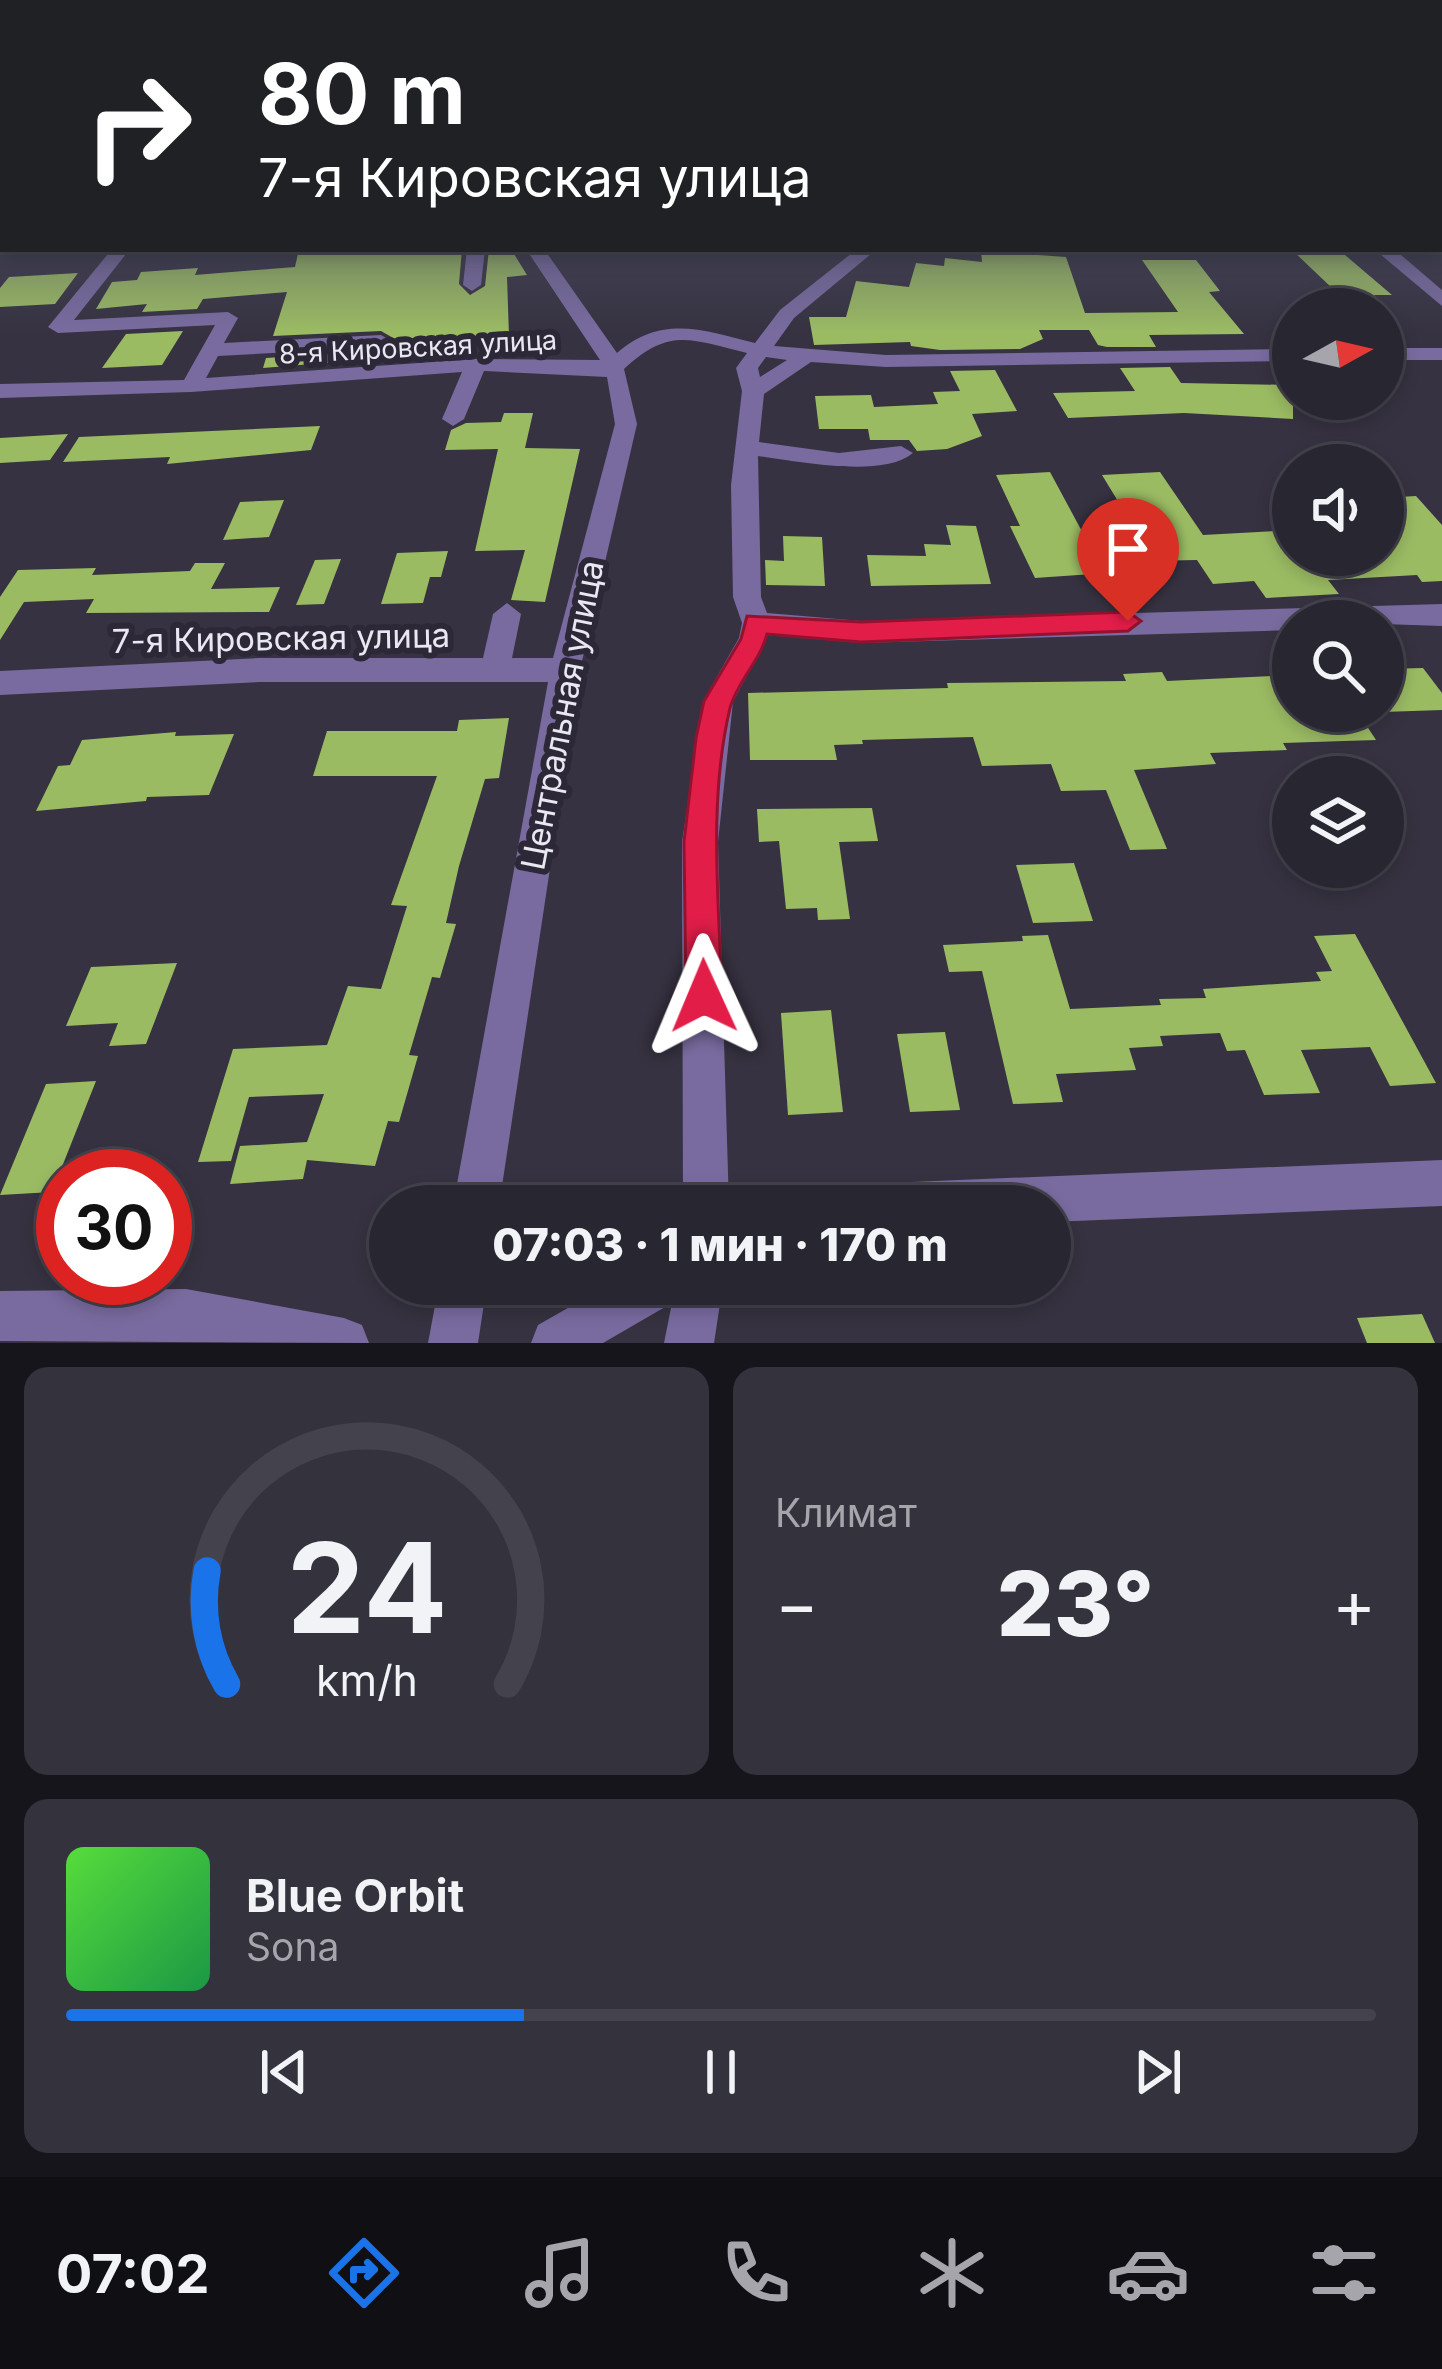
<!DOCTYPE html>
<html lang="ru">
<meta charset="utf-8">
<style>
body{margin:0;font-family:Inter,sans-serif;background:#34323d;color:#f1f3f6;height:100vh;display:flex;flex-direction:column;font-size:45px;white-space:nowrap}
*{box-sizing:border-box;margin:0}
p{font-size:39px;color:#a5a5ab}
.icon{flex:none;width:66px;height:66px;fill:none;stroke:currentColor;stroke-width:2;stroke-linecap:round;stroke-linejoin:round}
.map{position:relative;height:1343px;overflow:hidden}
.drawer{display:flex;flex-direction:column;gap:24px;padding:24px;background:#16151b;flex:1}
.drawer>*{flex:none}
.top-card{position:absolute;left:0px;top:0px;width:1443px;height:252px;box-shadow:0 6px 18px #0003,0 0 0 3px #44434d;background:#202124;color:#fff;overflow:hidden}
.needle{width:78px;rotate:82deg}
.controls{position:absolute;left:1272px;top:288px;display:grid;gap:24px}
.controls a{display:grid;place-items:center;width:132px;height:132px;border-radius:50%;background:#282631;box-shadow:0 6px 18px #0003,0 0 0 3px #44434d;font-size:60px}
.speed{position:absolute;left:36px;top:1149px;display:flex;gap:24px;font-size:60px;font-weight:700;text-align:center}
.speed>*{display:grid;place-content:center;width:156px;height:156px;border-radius:50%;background:#282631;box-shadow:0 6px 18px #0003,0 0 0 3px #44434d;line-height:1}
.speed .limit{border:18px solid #d22;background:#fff;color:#111}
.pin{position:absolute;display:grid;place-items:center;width:102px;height:102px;color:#fff;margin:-123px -51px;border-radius:50% 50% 50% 0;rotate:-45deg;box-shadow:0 0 12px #0007}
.pin .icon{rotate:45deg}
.me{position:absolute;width:132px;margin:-66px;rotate:359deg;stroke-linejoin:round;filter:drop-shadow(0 0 9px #0008)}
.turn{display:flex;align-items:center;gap:42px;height:252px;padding:0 60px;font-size:54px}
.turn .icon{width:156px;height:156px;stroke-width:2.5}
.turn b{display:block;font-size:84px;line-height:102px}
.big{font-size:90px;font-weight:800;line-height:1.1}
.drawer .card{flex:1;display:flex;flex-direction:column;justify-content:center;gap:18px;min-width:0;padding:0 42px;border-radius:24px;background:#34323d}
.drawer .dial{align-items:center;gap:0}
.dial svg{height:312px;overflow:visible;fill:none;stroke:#44434d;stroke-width:7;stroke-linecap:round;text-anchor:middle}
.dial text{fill:#f1f3f6;stroke:none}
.song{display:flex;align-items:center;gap:36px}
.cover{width:144px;height:144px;border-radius:18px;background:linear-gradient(135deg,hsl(110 70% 55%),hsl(140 70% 35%))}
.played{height:12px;border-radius:6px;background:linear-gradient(90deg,#1a73e8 35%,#44434d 35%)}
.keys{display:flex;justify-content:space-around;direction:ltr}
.heat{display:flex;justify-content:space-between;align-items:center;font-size:66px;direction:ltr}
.drawer .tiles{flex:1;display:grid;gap:24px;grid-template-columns:1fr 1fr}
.card:last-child{grid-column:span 2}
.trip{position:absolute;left:369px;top:1185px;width:702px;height:120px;border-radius:60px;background:#282631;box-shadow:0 6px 18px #0003,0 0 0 3px #44434d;font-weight:800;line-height:120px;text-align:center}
.menu{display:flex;height:192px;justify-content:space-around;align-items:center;background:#100f14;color:#a5a5ab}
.menu .icon{width:84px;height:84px}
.menu .selected{color:#1a73e8}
.menu b{font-size:54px;color:#f1f3f6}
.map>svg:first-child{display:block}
.building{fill:#9bbb63}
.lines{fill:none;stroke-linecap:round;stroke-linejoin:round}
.minor{fill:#796b9f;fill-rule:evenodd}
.route{fill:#e11d48;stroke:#92132f;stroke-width:3}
.labels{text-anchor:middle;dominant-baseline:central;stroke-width:12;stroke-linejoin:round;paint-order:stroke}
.far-street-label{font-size:27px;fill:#e9e7f1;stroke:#2c2837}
.street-label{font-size:33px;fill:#e9e7f1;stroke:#2c2837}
</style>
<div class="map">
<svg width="1442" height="1343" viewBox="0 0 1442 1343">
<rect width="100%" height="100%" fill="#363241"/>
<!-- building -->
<g class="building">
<path d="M 299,249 L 462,249 L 459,284 L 470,295 L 485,286 L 489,249 L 511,249 L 527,275 L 507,277 L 509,336 L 390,347 L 395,339 L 381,331 L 273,336 L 287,292 L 203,299 L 197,309 L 142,312 L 147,304 L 96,309 L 112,282 L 137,280 L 141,272 L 198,268 L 195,275 L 295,267 Z"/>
<path d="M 1291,249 L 1338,249 L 1392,295 L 1374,295 L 1389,309 L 1354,309 Z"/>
<path d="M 981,251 L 1066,257 L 1085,313 L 1178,312 L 1142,260 L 1196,260 L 1220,291 L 1209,292 L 1244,334 L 1149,335 L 1156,347 L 1107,347 L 1098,345 L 1089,330 L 1039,330 L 1043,339 L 1020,349 L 940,350 L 911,346 L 910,342 L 814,345 L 809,317 L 846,317 L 856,281 L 909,287 L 916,263 L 944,266 L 945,258 L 982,262 Z"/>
<path d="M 78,273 L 55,304 L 0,307 L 0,288 L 9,277 Z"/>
<path d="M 183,331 L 162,365 L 102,368 L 126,334 Z"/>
<path d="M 363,352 L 361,360 L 263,368 L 266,358 Z"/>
<path d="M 1170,367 L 1181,383 L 1293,385 L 1293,419 L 1184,413 L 1068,418 L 1053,393 L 1135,391 L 1120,368 Z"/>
<path d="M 995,370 L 1017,411 L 972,414 L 982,436 L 947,449 L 917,451 L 909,440 L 870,440 L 868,429 L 819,429 L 815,396 L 871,395 L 874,407 L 938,404 L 933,392 L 960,391 L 950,371 Z"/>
<path d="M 504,413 L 533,413 L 525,448 L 580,449 L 545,602 L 511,600 L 525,550 L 475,551 L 498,449 L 445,450 L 451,430 L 466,423 L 501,422 Z"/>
<path d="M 320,426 L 311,450 L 167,464 L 170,457 L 63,462 L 79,437 Z"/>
<path d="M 68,434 L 50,460 L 0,463 L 0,438 Z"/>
<path d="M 1050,472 L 1085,537 L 1138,534 L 1102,475 L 1160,472 L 1203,535 L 1293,530 L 1293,555 L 1383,555 L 1383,498 L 1416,496 L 1442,525 L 1442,581 L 1422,582 L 1417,575 L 1328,580 L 1339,594 L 1266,598 L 1254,581 L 1213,584 L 1197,560 L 1143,561 L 1154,579 L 1112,582 L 1107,573 L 1035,578 L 1010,526 L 1020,526 L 996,475 Z"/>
<path d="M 284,500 L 269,537 L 223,540 L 240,502 Z"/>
<path d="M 946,525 L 976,526 L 991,584 L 871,586 L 867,555 L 926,556 L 924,544 L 951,545 Z"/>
<path d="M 783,536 L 822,537 L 825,586 L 766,585 L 765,560 L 784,561 Z"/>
<path d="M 448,551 L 441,577 L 430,577 L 423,603 L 381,604 L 397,553 Z"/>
<path d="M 341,559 L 324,604 L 296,605 L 315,560 Z"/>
<path d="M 195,563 L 225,563 L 211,589 L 280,587 L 269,612 L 86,613 L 94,599 L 24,602 L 0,640 L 0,597 L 18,570 L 96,568 L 92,575 L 190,571 Z"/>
<path d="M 1423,668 L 1442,693 L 1442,710 L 1383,712 L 1383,669 Z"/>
<path d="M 1162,672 L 1167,681 L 1293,675 L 1293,711 L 1357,711 L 1376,740 L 1283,743 L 1287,750 L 1210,753 L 1216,764 L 1134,770 L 1167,849 L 1130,850 L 1106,790 L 1061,791 L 1051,764 L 982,766 L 973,737 L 862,740 L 863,744 L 834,745 L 837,760 L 750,760 L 748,693 L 948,688 L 947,683 L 1126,681 L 1123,674 Z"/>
<path d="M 509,718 L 499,778 L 485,779 L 459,866 L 446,923 L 456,924 L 440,978 L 432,977 L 409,1055 L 418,1056 L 399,1122 L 388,1121 L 375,1166 L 307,1160 L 303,1179 L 230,1184 L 240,1146 L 307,1142 L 324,1094 L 249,1097 L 231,1161 L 198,1162 L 233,1049 L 327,1045 L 348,986 L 381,989 L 407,906 L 391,905 L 437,776 L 313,776 L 327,731 L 457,731 L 459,720 Z"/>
<path d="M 176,732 L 175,736 L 234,734 L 209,795 L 147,797 L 146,801 L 36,811 L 58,766 L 70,765 L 82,740 Z"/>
<path d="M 872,808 L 878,841 L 839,842 L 850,919 L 818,920 L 817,908 L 786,909 L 779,841 L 759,842 L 757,809 Z"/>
<path d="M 1074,863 L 1093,921 L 1033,923 L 1016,865 Z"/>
<path d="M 1355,934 L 1436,1083 L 1390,1086 L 1370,1047 L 1301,1050 L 1320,1093 L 1264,1095 L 1245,1050 L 1227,1051 L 1220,1033 L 1160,1036 L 1163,1046 L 1129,1048 L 1136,1070 L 1056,1074 L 1063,1102 L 1013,1104 L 982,971 L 949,972 L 943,945 L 1023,941 L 1022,936 L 1048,935 L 1070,1009 L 1161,1005 L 1159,999 L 1206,998 L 1203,989 L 1321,981 L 1316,972 L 1332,971 L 1314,936 Z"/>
<path d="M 177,963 L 146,1044 L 109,1046 L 118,1023 L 66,1026 L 91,967 Z"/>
<path d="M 831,1010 L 843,1112 L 788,1115 L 781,1013 Z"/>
<path d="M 945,1032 L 960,1110 L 910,1112 L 897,1034 Z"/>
<path d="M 96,1081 L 52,1192 L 0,1195 L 46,1084 Z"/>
<path d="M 1422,1314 L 1435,1343 L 1367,1343 L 1357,1318 Z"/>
</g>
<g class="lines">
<!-- minor -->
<g class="minor">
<path d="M 1442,178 L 1442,188 L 1440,189 L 1440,179 Z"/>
<path d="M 112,249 L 130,249 L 74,320 L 228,312 L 238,318 L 224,343 L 381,335 L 391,341 L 381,347 L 218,356 L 206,378 L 476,359 L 600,360 L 526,249 L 544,249 L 617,353 C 661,314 704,330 755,343 L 780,310 L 857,249 L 877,249 L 794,318 L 774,346 L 886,355 L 1293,349 L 1293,361 L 886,367 L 811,362 L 764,394 L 759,442 L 839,453 L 901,446 L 913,453 C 882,479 796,461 758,456 L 761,597 L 767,613 L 861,621 L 1442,604 L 1442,626 L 1293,621 L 1293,630 L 861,643 L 768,635 L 733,702 L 718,842 L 729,1206 L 683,1206 L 682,842 L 703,701 L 739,638 L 742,623 L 733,597 L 731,485 L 742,391 L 736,368 L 747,353 C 692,340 670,326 624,369 L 637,424 L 580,670 L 499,1206 L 453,1206 L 548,682 L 259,682 L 0,695 L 0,671 L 259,658 L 483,658 L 493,614 L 507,603 L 521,614 L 512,658 L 553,658 L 615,424 L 607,377 L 484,371 L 464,419 L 453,426 L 442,419 L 462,372 L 191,392 L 0,398 L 0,384 L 184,380 L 215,325 L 58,333 L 48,327 ZM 766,357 L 787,360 L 760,377 L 758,368 Z"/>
<path d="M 467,249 L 485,249 L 481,285 L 472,291 L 463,285 Z"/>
<path d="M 1374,249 L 1394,249 L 1442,290 L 1442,306 Z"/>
<rect x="1383" y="348" width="59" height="12"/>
<path d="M 1442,1160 L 1442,1206 L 1050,1222 L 1050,1206 L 865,1206 L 872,1190 L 888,1183 Z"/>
<path d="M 439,1284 L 487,1284 L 478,1343 L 428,1343 Z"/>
<path d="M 610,1284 L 723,1284 L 714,1343 L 664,1343 L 672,1303 L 603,1343 L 531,1343 L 538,1325 Z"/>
<path d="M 186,1289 L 344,1318 L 362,1325 L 369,1343 L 0,1341 L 0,1291 Z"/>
</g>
</g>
<!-- sky -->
<linearGradient id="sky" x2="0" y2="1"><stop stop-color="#1e1c24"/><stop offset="0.44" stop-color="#4c4f65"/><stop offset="1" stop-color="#4c4f65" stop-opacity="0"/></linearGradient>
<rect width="1442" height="333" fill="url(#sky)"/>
<!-- route -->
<path class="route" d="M 1128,612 L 1141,621 L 1128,631 L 861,642 L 767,634 C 760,661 737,682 730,708 C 708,801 719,901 722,996 L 717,1008 L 704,1014 L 692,1008 L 686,996 L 684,842 L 696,738 L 704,701 L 741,639 L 747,616 L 861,622 Z"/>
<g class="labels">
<!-- far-street labels -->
<g class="far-street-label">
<text transform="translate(418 347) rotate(-3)">8-я Кировская улица</text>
</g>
<!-- street labels -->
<g class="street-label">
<text transform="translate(281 638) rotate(-1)">7-я Кировская улица</text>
<text transform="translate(562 715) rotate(-79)">Центральная улица</text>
</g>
</g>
</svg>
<div class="controls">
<a><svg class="needle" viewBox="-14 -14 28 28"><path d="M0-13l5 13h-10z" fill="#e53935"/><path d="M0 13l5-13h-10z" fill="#a5a5ab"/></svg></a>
<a><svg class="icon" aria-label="sound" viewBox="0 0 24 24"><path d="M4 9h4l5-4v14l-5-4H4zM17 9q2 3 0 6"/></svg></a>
<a><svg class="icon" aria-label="search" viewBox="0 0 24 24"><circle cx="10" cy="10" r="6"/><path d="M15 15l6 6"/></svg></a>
<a><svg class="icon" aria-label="layers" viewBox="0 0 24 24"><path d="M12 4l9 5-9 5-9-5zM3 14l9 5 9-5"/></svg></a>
</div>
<div class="speed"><div class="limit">30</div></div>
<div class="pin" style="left:1128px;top:621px;background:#d93025"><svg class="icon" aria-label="arrive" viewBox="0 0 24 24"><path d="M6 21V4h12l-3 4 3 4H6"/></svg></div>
<svg class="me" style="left:704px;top:996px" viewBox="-20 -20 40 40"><path d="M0-17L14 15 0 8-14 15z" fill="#e11d48" stroke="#fff" stroke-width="4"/></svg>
<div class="trip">07:03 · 1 мин · 170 m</div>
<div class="top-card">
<div class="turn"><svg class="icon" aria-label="right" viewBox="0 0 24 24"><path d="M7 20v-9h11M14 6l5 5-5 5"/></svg><div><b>80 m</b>7-я Кировская улица</div></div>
</div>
</div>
<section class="drawer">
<div class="tiles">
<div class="card dial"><svg viewBox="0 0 100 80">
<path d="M14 69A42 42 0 1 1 86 69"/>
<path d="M14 69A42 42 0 0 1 9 40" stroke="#1a73e8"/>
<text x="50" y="56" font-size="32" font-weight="700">24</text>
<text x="50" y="72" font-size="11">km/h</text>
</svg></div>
<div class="card"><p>Климат</p>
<div class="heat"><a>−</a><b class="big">23°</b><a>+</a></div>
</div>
<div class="card">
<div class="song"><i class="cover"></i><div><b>Blue Orbit</b><p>Sona</p></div></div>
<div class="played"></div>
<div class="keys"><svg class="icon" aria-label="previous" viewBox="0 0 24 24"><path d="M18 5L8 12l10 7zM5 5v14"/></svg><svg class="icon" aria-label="pause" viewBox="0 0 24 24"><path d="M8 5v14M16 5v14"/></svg><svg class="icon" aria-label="next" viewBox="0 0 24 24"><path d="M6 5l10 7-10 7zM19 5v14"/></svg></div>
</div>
</div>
</section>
<nav class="menu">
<b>07:02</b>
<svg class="icon selected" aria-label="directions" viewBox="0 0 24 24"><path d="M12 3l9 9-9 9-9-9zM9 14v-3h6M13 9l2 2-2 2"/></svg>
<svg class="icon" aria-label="music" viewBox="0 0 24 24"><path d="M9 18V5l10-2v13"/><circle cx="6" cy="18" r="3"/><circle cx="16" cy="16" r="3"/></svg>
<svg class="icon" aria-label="phone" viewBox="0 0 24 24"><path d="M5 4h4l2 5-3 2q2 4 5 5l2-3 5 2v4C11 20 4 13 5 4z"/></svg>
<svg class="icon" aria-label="climate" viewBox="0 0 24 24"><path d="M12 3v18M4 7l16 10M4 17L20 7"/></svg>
<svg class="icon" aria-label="car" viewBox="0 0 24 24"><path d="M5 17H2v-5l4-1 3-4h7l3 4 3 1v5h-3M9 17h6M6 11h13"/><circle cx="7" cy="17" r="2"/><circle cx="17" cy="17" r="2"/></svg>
<svg class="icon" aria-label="filters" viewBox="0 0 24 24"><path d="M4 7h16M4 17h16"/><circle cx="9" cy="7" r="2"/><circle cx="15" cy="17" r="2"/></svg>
</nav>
